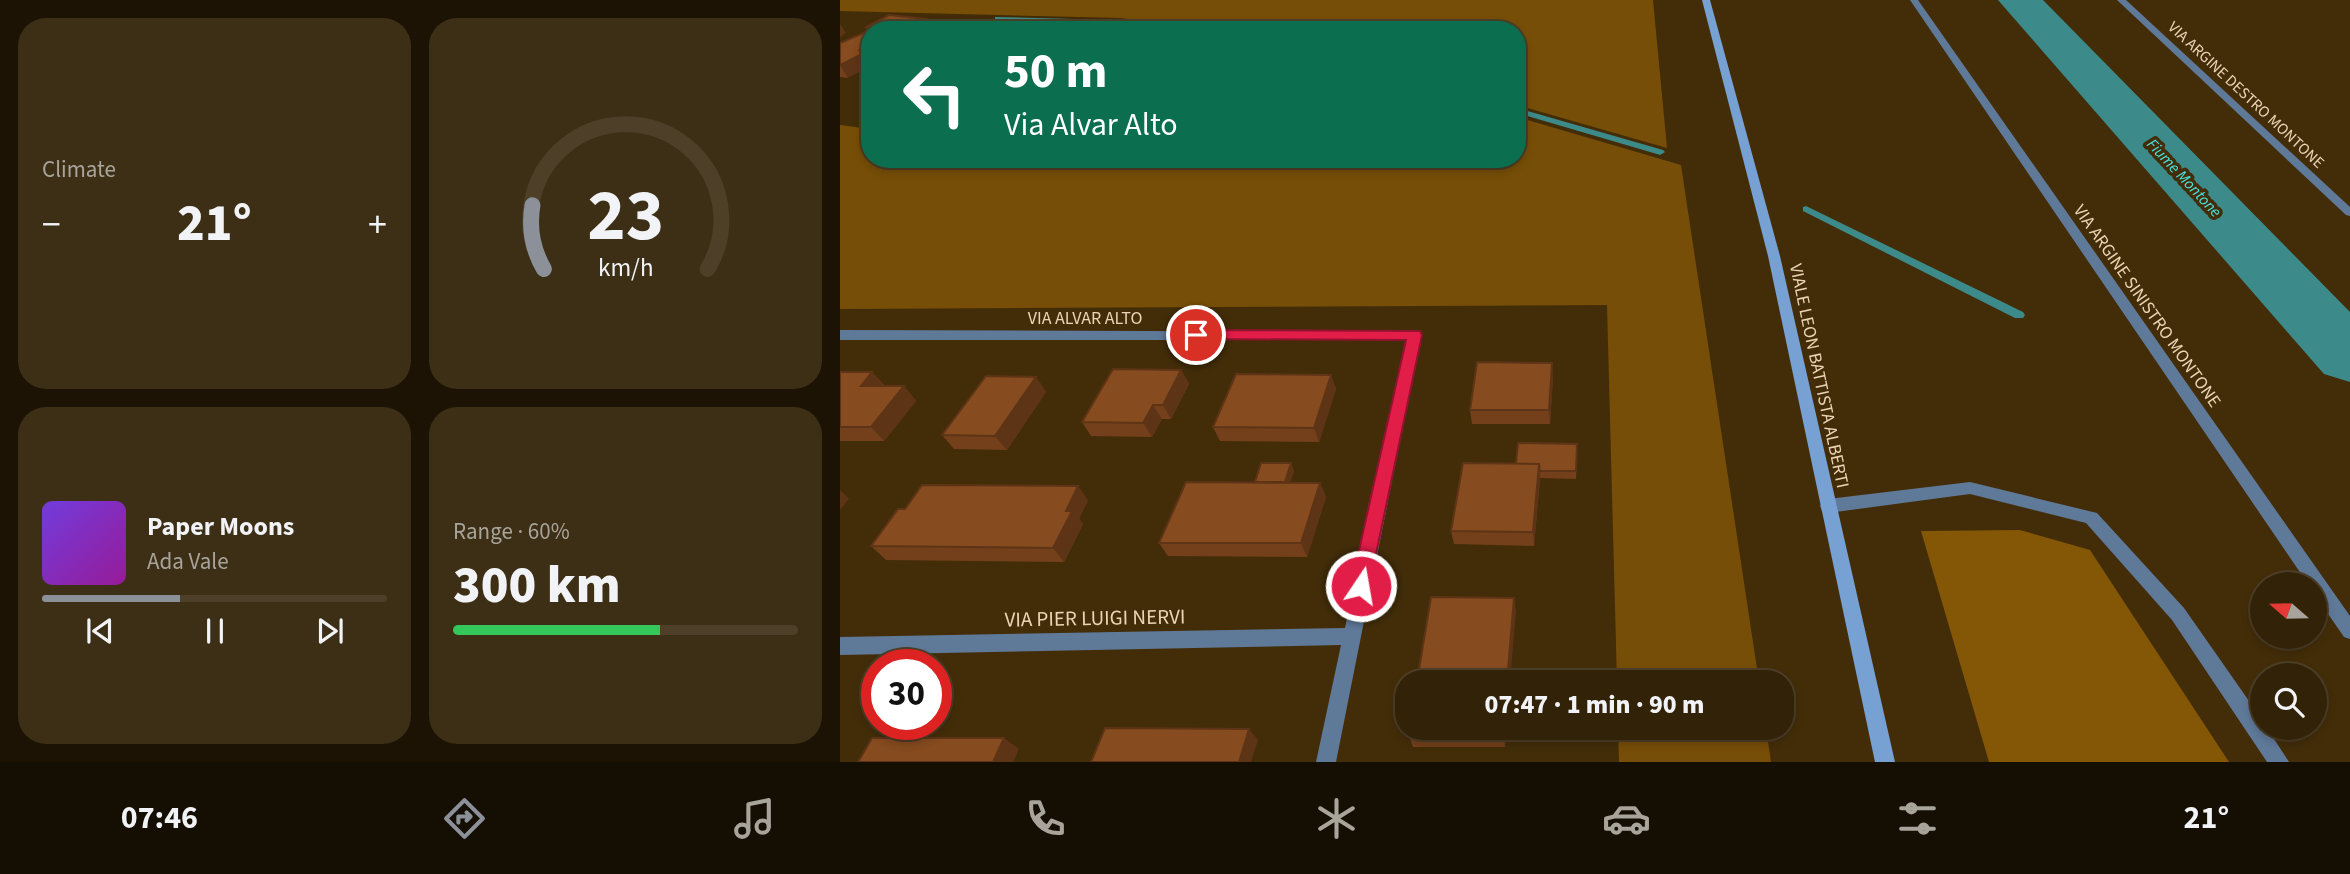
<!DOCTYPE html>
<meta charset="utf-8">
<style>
body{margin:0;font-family:"Source Sans 3",sans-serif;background:#3d2f15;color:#f1f3f6;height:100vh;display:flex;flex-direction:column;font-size:26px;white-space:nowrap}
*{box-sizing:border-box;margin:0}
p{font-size:23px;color:#a8a49b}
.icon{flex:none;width:38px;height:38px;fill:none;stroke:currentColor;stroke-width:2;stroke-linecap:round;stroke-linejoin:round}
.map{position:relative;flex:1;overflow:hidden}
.drawer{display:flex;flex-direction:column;gap:18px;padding:18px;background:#1c1304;width:840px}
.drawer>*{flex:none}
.hud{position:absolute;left:21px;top:21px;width:665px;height:147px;border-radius:28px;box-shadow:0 4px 10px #0003,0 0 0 2px #4d3f28;background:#0b6e4f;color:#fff;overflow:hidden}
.needle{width:46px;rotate:290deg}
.tools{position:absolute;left:1410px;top:572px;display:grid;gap:14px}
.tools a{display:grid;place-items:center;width:77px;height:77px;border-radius:50%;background:#322207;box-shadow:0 4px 10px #0003,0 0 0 2px #4d3f28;font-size:35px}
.speed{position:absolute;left:21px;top:649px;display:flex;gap:14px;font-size:35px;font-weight:700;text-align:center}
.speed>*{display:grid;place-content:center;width:91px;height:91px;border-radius:50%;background:#322207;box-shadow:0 4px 10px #0003,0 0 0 2px #4d3f28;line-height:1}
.speed .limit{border:10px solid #d22;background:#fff;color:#111}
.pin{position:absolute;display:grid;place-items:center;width:60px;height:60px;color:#fff;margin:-30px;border:4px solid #fff;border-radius:50%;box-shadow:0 2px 7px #0007}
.me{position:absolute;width:77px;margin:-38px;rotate:12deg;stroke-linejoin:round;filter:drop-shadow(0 0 5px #0008)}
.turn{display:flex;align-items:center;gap:24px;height:147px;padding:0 28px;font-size:32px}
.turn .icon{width:91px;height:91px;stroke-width:2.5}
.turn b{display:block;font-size:49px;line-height:60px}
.big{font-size:52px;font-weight:800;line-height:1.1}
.drawer .tile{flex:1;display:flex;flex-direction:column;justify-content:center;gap:10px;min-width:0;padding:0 24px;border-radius:28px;background:#3d2f15}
.drawer .dial{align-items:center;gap:0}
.dial svg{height:182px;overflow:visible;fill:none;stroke:#4d3f28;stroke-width:7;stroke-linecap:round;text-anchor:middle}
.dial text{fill:#f1f3f6;stroke:none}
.song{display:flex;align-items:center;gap:21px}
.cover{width:84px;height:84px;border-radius:10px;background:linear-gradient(135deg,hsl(260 70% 55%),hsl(300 70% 35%))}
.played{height:7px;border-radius:4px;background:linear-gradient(90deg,#8c9099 40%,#4d3f28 40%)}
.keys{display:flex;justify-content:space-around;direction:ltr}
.heat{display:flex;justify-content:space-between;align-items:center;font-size:38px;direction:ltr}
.charge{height:10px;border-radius:5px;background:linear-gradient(90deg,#34c759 60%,#4d3f28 0)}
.drawer .tiles{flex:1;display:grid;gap:18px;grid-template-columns:repeat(2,1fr)}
.trip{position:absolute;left:555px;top:670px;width:399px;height:70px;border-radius:28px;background:#322207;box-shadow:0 4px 10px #0003,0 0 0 2px #4d3f28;font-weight:800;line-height:70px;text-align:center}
.tabs{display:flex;height:112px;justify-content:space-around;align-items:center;background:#140e03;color:#a8a49b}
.tabs .icon{width:49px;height:49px}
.tabs .on{color:#8c9099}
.tabs b{font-size:32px;color:#f1f3f6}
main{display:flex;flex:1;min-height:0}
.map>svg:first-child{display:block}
.green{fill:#774e07}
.forest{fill:#835705}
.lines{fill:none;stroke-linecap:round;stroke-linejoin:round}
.stream{fill:#3c8b8a;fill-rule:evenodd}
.river{fill:#3c8b8a;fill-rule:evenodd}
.minor{fill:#5f7999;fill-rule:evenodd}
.secondary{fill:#77a1d3;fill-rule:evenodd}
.wall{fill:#73401b}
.shaded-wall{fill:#5e3416}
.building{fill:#864b1f;stroke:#5e3416;stroke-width:2}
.route{fill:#e11d48;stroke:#92132f;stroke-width:2}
.labels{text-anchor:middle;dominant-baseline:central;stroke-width:7;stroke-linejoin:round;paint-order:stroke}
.far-street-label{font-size:16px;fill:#ebd3b5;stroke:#432d09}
.far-water-label{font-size:16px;font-style:italic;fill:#48e3e1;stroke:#432d09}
.street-label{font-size:18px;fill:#ebd3b5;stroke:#432d09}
.near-street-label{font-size:21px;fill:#ebd3b5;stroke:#432d09}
</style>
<main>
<section class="drawer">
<div class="tiles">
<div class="tile"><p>Climate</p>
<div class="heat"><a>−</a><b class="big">21°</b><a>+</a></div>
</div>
<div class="tile dial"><svg viewBox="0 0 100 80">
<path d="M14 69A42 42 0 1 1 86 69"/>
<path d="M14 69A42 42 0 0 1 9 41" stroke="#8c9099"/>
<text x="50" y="56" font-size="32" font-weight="700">23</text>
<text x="50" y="72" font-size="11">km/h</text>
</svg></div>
<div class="tile">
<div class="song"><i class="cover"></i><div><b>Paper Moons</b><p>Ada Vale</p></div></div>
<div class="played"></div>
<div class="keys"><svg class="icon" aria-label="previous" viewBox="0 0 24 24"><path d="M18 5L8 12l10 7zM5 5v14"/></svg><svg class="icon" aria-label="pause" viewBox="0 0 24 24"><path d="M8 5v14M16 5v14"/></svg><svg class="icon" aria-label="next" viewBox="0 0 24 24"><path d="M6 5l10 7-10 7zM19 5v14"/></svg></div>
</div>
<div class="tile"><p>Range · 60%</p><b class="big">300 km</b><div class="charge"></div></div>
</div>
</section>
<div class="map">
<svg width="1510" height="762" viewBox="0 0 1510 762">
<rect width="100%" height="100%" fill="#432d09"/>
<!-- green -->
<g class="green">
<path d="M 0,0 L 813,0 L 827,148 L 677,105 L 677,30 L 375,30 L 280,18 L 0,11 Z"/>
<path d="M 677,117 L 841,165 L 919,682 L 777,682 L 767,305 L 0,309 L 0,125 L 30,129 L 30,159 L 677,159 Z"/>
<path d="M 778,728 L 926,728 L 931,762 L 779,762 Z"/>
</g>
<!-- forest -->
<path class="forest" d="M 1180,530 L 1250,550 L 1389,762 L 1149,762 L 1081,531 Z"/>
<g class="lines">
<!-- stream -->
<g class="stream">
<path d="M 155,17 L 273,20 L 351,30 L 325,30 L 273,24 L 158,21 L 155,21 Z"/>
<path d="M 677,108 L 823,150 L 825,152 L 820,155 L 817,154 L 677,113 Z"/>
<path d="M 966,206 L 1183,312 L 1185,315 L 1183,318 L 1175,318 L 963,211 L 963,207 Z"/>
</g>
<!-- river -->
<path class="river" d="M 1158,0 L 1203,0 L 1510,312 L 1510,382 L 1484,374 Z"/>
<!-- minor -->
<g class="minor">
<path d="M 1070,0 L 1078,0 L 1510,616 L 1510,639 L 1504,637 L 1475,595 L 1475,584 L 1468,584 Z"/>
<path d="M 1277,0 L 1286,0 L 1510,207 L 1510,216 L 1506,215 Z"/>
<path d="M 0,330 L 579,332 L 581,335 L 496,762 L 476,762 L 501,645 L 0,655 L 0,637 L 505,628 L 566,340 L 0,340 Z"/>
<path d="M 1130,482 L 1257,513 L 1344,608 L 1423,721 L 1423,728 L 1427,728 L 1449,762 L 1427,762 L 1332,620 L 1246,523 L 1130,494 L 988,513 L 982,511 L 980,506 L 982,501 L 988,499 Z"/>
</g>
<!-- secondary -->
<path class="secondary" d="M 862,0 L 870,0 L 940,256 L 1055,762 L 1035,762 L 928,256 Z"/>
</g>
<!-- wall -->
<g class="wall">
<path d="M 86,19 L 92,30 L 30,30 L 8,78 L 0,77 L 0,43 L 28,31 L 26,27 Z"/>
<path d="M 341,370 L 349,384 L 331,419 L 322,419 L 312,437 L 251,436 L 242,422 Z"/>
<path d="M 0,372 L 32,372 L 45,386 L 64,386 L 76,401 L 44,441 L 0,441 Z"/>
<path d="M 491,375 L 496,389 L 479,442 L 380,441 L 373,427 Z"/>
<path d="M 196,377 L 206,392 L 167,450 L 114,449 L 102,435 Z"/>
<path d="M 713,377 L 710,424 L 632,424 L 630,410 Z"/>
<path d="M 737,452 L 736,479 L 700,478 L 694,546 L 614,544 L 611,531 L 676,464 Z"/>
<path d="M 451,463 L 454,471 L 450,482 L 480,483 L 486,497 L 467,557 L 328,556 L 319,543 Z"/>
<path d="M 248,500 L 239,519 L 243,524 L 224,562 L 46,560 L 31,546 Z"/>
<path d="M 570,728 L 667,728 L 665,747 L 573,747 L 569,736 Z"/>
</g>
<!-- shaded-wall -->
<g class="shaded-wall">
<path d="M 86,19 L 92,30 L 66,30 Z"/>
<path d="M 0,24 L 6,33 L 0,37 Z"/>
<path d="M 30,45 L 30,66 L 8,78 L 0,65 L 20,50 Z"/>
<path d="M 712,363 L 713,377 L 710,424 L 709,410 Z"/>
<path d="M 341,370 L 349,384 L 331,419 L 323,405 Z"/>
<path d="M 32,372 L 45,387 L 21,386 Z"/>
<path d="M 491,375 L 496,389 L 479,442 L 474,428 Z"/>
<path d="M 196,377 L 206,392 L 167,450 L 155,436 Z"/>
<path d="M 64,386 L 76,401 L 44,441 L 31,427 Z"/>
<path d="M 313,405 L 322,419 L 312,437 L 303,423 Z"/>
<path d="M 451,463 L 454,471 L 446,496 L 442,489 Z"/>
<path d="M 699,464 L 700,478 L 694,546 L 693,532 Z"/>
<path d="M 480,483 L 486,497 L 467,557 L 461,543 Z"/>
<path d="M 238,486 L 248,500 L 239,519 L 243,524 L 224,562 L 213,548 L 226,511 Z"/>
<path d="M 0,490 L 9,499 L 0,510 Z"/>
<path d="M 674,598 L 676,611 L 670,682 L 667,682 Z"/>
<path d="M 663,728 L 667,728 L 665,747 L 663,736 Z"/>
<path d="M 409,729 L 418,740 L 411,762 L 399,762 Z"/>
<path d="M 164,738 L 179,749 L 173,762 L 153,762 Z"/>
</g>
<!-- building -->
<g class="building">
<path d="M 49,15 L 86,19 L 66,30 L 30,30 L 34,28 L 26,27 Z"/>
<path d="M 30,30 L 30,45 L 20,50 L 28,51 L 0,65 L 0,43 Z"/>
<path d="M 637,362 L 712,363 L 709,410 L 630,410 Z"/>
<path d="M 273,369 L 341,370 L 323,405 L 313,405 L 303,423 L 242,422 Z"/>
<path d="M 0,372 L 32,372 L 21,386 L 64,386 L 31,427 L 0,427 Z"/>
<path d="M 396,374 L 491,375 L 474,428 L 373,427 Z"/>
<path d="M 146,376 L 196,377 L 155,436 L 102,435 Z"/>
<path d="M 678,443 L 737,444 L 736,471 L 700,471 L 699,464 L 676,464 Z"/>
<path d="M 421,463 L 451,463 L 445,482 L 415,482 Z"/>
<path d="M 623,463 L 699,464 L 693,532 L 611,531 Z"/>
<path d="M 346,482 L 480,483 L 461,543 L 319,543 Z"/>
<path d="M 82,485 L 238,486 L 226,511 L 232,511 L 213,548 L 31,546 L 58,509 L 65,509 Z"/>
<path d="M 591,597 L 674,598 L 667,682 L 577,682 Z"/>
<path d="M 265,728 L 409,729 L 399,762 L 251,762 Z"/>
<path d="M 570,728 L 663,728 L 663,736 L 569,736 Z"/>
<path d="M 32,738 L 164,738 L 153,762 L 18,762 Z"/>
</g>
<!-- route -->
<path class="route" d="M 356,330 L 580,331 L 582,335 L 528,592 L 521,595 L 514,592 L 511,586 L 566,340 L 350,339 L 348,335 Z"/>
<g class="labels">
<!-- far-street labels -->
<g class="far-street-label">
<text transform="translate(1406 95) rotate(43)">VIA ARGINE DESTRO MONTONE</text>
</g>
<!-- far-water labels -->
<g class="far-water-label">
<text transform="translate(1344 178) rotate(47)">Fiume Montone</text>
</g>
<!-- street labels -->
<g class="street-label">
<text transform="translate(1307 306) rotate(55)">VIA ARGINE SINISTRO MONTONE</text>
<text x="245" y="318">VIA ALVAR ALTO</text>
<text transform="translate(979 376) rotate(78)">VIALE LEON BATTISTA ALBERTI</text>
</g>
<!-- near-street labels -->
<g class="near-street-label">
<text transform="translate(255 618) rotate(-1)">VIA PIER LUIGI NERVI</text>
</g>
</g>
</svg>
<div class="tools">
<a><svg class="needle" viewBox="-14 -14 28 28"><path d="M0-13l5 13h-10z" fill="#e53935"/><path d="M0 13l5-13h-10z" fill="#a8a49b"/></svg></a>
<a><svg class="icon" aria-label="search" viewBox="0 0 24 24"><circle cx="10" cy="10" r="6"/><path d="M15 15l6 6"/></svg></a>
</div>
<div class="speed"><div class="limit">30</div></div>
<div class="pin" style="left:356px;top:335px;background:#d93025"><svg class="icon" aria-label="arrive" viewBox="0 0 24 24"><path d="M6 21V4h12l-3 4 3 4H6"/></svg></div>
<svg class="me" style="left:521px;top:586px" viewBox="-20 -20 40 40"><circle r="17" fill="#e11d48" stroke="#fff" stroke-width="3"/><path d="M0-11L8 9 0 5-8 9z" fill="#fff"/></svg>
<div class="trip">07:47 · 1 min · 90 m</div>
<div class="hud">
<div class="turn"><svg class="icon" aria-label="left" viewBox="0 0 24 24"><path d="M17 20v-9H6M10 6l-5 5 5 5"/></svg><div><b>50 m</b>Via Alvar Alto</div></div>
</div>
</div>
</main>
<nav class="tabs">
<b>07:46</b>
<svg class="icon on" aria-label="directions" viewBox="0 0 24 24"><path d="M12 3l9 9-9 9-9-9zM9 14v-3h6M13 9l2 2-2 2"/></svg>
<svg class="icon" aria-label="music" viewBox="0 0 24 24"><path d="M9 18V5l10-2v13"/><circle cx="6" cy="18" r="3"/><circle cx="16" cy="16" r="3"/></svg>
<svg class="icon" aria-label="phone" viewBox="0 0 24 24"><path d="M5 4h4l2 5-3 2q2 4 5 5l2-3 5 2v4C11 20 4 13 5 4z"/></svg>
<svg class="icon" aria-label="climate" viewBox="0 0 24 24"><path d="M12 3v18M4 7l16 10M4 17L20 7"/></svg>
<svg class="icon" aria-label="car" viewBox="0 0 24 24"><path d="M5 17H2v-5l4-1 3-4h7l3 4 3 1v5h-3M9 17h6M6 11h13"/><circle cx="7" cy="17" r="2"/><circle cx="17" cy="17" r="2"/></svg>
<svg class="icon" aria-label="filters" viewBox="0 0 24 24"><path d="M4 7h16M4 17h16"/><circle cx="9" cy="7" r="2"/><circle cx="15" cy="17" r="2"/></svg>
<b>21°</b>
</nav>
